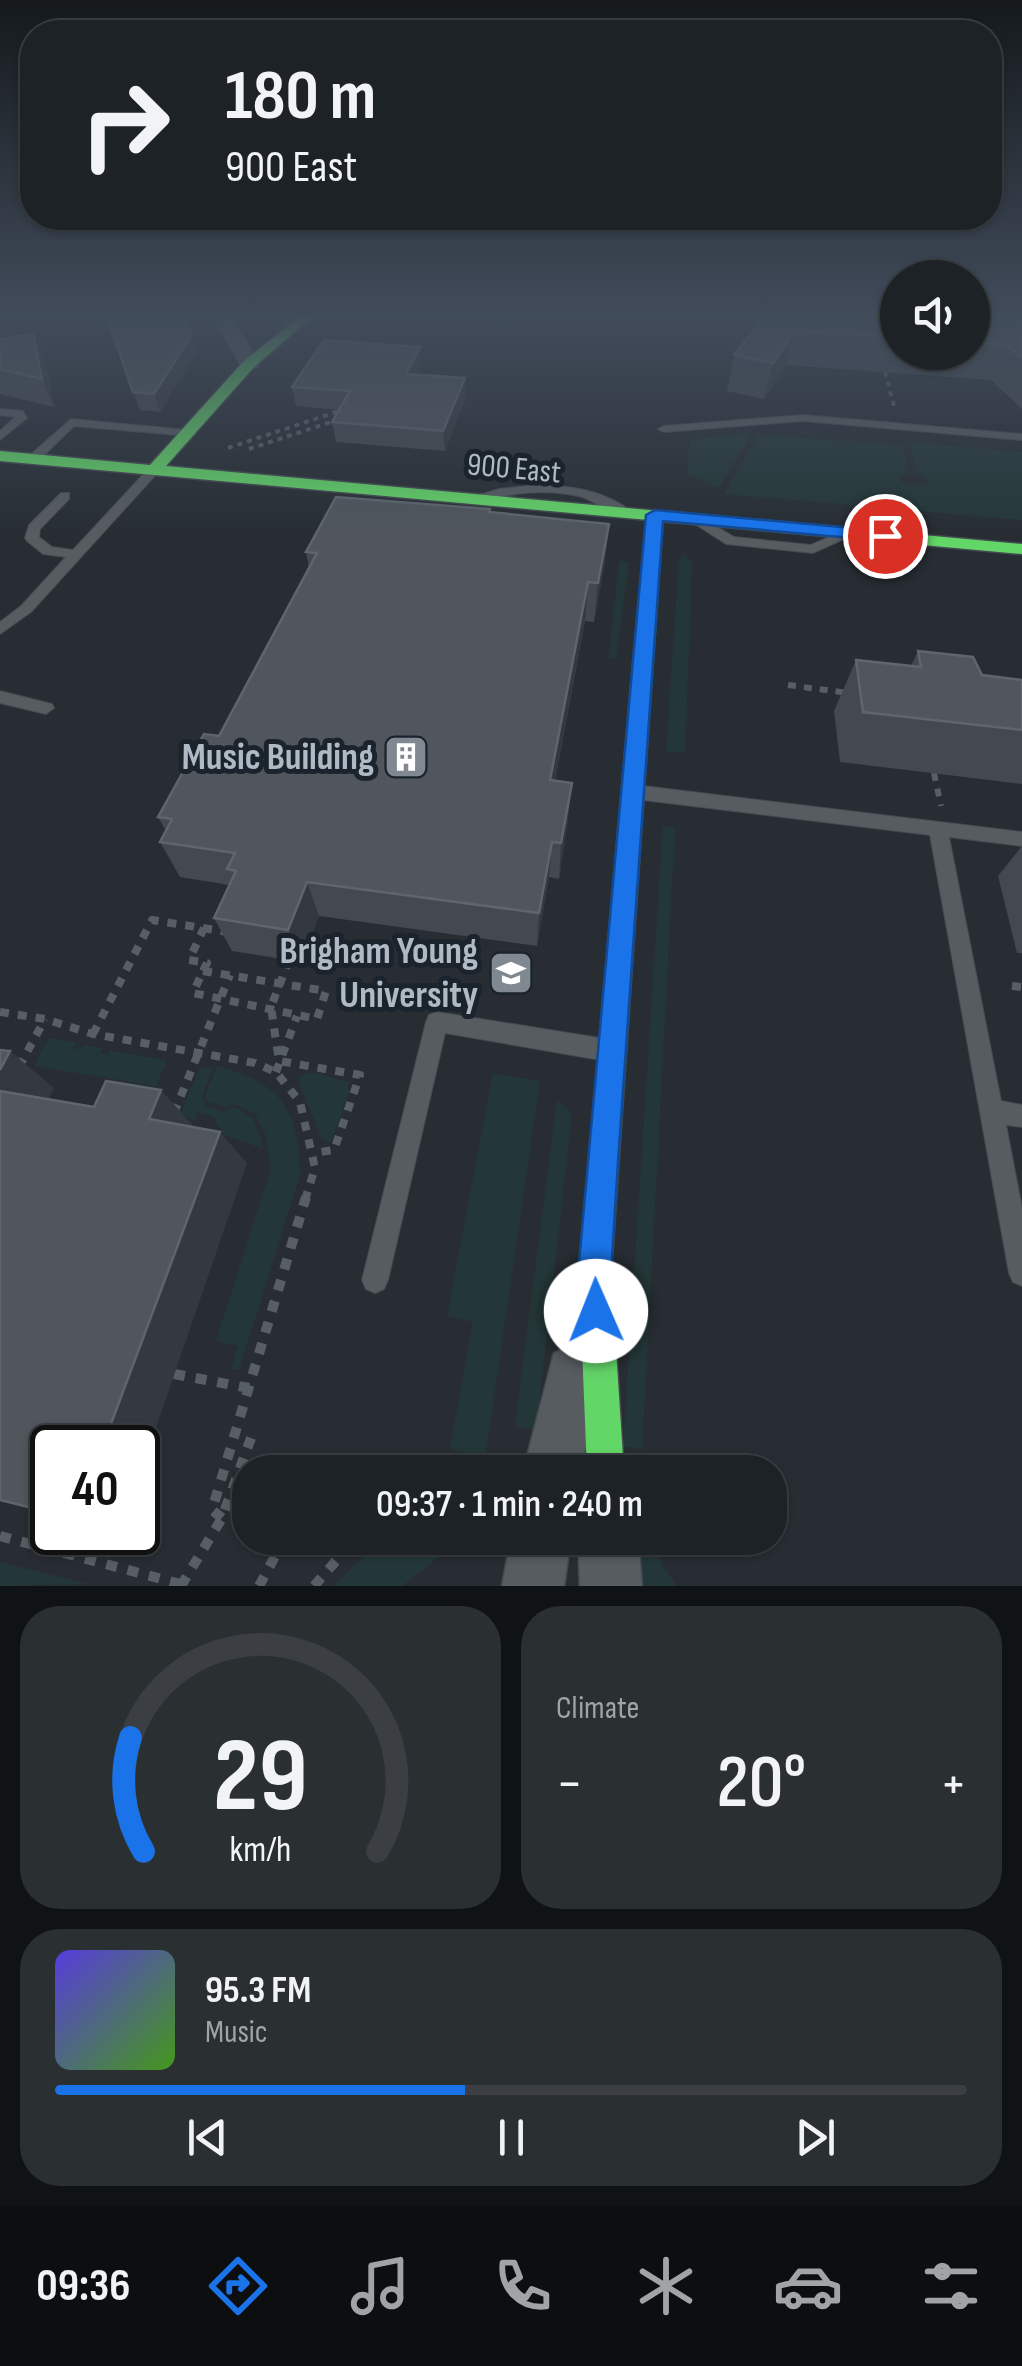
<!DOCTYPE html>
<meta charset="utf-8">
<style>
body{margin:0;font-family:"Sofia Sans Condensed",sans-serif;background:#2a2f32;color:#f1f3f6;height:100vh;display:flex;flex-direction:column;font-size:38px;white-space:nowrap}
*{box-sizing:border-box;margin:0}
p{font-size:32px;color:#a0a4a7}
.icon{flex:none;width:55px;height:55px;fill:none;stroke:currentColor;stroke-width:2;stroke-linecap:round;stroke-linejoin:round}
.map{position:relative;height:1586px;overflow:hidden}
.panel{display:flex;flex-direction:column;gap:20px;padding:20px;background:#101315;flex:1}
.panel>*{flex:none}
.hud{position:absolute;left:20px;top:20px;width:982px;height:210px;border-radius:40px;box-shadow:0 2px 8px #0004,0 0 0 2px #3b3f43;background:#1d2226;color:#f1f3f6;overflow:hidden}
.controls{position:absolute;left:880px;top:260px;display:grid;gap:20px}
.controls a{display:grid;place-items:center;width:110px;height:110px;border-radius:50%;background:#1d2226;box-shadow:0 2px 8px #0004,0 0 0 2px #3b3f43;font-size:50px}
.speed{position:absolute;left:30px;top:1425px;display:flex;gap:20px;font-size:50px;font-weight:700;text-align:center}
.speed>*{display:grid;place-content:center;width:130px;height:130px;border-radius:50%;background:#1d2226;box-shadow:0 2px 8px #0004,0 0 0 2px #3b3f43;line-height:1}
.speed .limit{border:5px solid #111;border-radius:15px;background:#fff;color:#111}
.pin{position:absolute;display:grid;place-items:center;width:85px;height:85px;color:#fff;margin:-42px;border:5px solid #fff;border-radius:50%;box-shadow:0 2px 10px #0007}
.me{position:absolute;width:110px;margin:-55px;rotate:359deg;stroke-linejoin:round;filter:drop-shadow(0 0 8px #0008)}
.turn{display:flex;align-items:center;gap:35px;height:210px;padding:0 40px;font-size:45px}
.turn .icon{width:130px;height:130px;stroke-width:2.5}
.turn b{display:block;font-size:70px;line-height:85px}
.big{font-size:75px;font-weight:600;line-height:1.1}
.panel .tile{flex:1;display:flex;flex-direction:column;justify-content:center;gap:15px;min-width:0;padding:0 35px;border-radius:40px;background:#2a2f32}
.panel .dial{align-items:center;gap:0}
.dial svg{height:260px;overflow:visible;fill:none;stroke:#3b3f43;stroke-width:7;stroke-linecap:round;text-anchor:middle}
.dial text{fill:#f1f3f6;stroke:none}
.song{display:flex;align-items:center;gap:30px}
.cover{width:120px;height:120px;border-radius:15px;background:linear-gradient(135deg,hsl(250 70% 55%),hsl(100 70% 35%))}
.played{height:10px;border-radius:5px;background:linear-gradient(90deg,#1a73e8 45%,#3b3f43 45%)}
.keys{display:flex;justify-content:space-around;direction:ltr}
.heat{display:flex;justify-content:space-between;align-items:center;font-size:55px;direction:ltr}
.panel .tiles{flex:1;display:grid;gap:20px;grid-template-columns:1fr 1fr}
.tile:last-child{grid-column:span 2}
.trip{position:absolute;left:232px;top:1455px;width:555px;height:100px;border-radius:40px;background:#1d2226;box-shadow:0 2px 8px #0004,0 0 0 2px #3b3f43;font-weight:600;line-height:100px;text-align:center}
.tab-bar{display:flex;height:160px;justify-content:space-around;align-items:center;background:#0c0e0f;color:#a0a4a7}
.tab-bar .icon{width:70px;height:70px}
.tab-bar .on{color:#1a73e8}
.tab-bar b{font-size:45px;color:#f1f3f6}
.map>svg:first-child{display:block}
.green{fill:#243738}
.lines{fill:none;stroke-linecap:round;stroke-linejoin:round}
.lane-casing{stroke:#444a50;stroke-width:2}
.street-casing{stroke:#444a50;stroke-width:3}
.fast-casing{stroke:#444a50;stroke-width:3}
.slow-casing{stroke:#444a50;stroke-width:3}
.path-far3{stroke:#585f64;stroke-width:4;stroke-dasharray:5 5;stroke-linecap:butt}
.path-far2{stroke:#585f64;stroke-width:6;stroke-dasharray:8 8;stroke-linecap:butt}
.path-far1{stroke:#585f64;stroke-width:8;stroke-dasharray:9 9;stroke-linecap:butt}
.path{stroke:#585f64;stroke-width:10;stroke-dasharray:11 11;stroke-linecap:butt}
.lane{fill:#575c61;fill-rule:evenodd}
.street{fill:#575c61;fill-rule:evenodd}
.fast{fill:#63d668;fill-rule:evenodd}
.slow{fill:#ff974d;fill-rule:evenodd}
.wall{fill:#444950}
.shaded-wall{fill:#34393f}
.building{fill:#50565c;stroke:#5f656d;stroke-width:2.5}
.route{fill:#1a73e8;stroke:#114b97;stroke-width:2.5}
.labels{text-anchor:middle;dominant-baseline:central;stroke-width:10;stroke-linejoin:round;paint-order:stroke}
.far-street-label{font-size:32px;fill:#b0bac5;stroke:#1b242d}
.poi-label{font-size:38px;font-weight:bold;fill:#b0bac5;stroke:#1b242d;text-anchor:end}
</style>
<div class="map">
<svg width="1022" height="1586" viewBox="0 0 1022 1586">
<rect width="100%" height="100%" fill="#272d33"/>
<!-- green -->
<g class="green">
<path d="M 752,433 L 719,488 L 688,474 L 689,440 Z"/>
<path d="M 766,435 L 899,445 L 903,447 L 909,474 L 900,476 L 902,483 L 928,485 L 926,475 L 916,473 L 910,442 L 1022,452 L 1022,520 L 724,494 L 758,436 Z"/>
<path d="M 684,552 L 692,562 L 685,753 L 666,752 L 679,560 Z"/>
<path d="M 619,561 L 629,562 L 616,659 L 609,658 Z"/>
<path d="M 663,826 L 675,828 L 642,1450 L 623,1446 Z"/>
<path d="M 49,1038 L 76,1043 L 73,1048 L 81,1050 L 84,1045 L 102,1048 L 100,1053 L 108,1055 L 110,1051 L 167,1060 L 156,1086 L 34,1066 Z"/>
<path d="M 217,1066 C 280,1082 299,1109 300,1174 L 239,1370 L 231,1369 L 238,1346 L 216,1341 L 271,1169 L 266,1136 L 255,1114 L 236,1104 L 227,1107 L 208,1102 L 205,1096 Z"/>
<path d="M 200,1067 L 213,1068 L 202,1097 L 205,1106 L 223,1112 L 235,1107 L 253,1118 L 264,1149 L 224,1135 L 213,1116 L 198,1112 L 195,1122 L 181,1113 Z"/>
<path d="M 309,1072 L 348,1082 L 349,1093 L 331,1142 L 320,1138 C 317,1118 298,1089 298,1077 Z"/>
<path d="M 493,1073 L 540,1081 L 485,1458 L 450,1449 L 473,1322 L 447,1316 Z"/>
<path d="M 557,1100 L 572,1114 L 536,1430 L 515,1426 Z"/>
<path d="M 390,1538 L 463,1538 L 402,1586 L 334,1586 L 374,1547 Z"/>
<path d="M 619,1538 L 650,1538 L 663,1567 L 677,1586 L 636,1586 L 619,1548 Z"/>
<path d="M 0,1562 L 88,1584 L 0,1586 Z"/>
</g>
<g class="lines">
<defs>
<g id="lane">
<path d="M 0,409 L 23,411 L 27,418 L 0,440 L 0,431 L 15,417 L 0,415 Z"/>
<path d="M 803,415 L 1022,434 L 1022,440 L 803,421 L 664,432 L 658,429 L 664,426 Z"/>
<path d="M 71,419 L 189,430 L 195,433 L 189,436 L 74,426 L 38,461 L 30,461 L 30,455 Z"/>
<path d="M 151,466 L 161,469 L 31,612 L 0,634 L 0,622 L 21,606 L 66,557 L 43,554 L 27,541 L 25,538 L 29,525 L 61,493 L 69,493 L 69,499 L 40,529 L 39,537 L 52,547 L 73,550 Z"/>
<path d="M 536,485 C 569,485 606,491 632,512 C 619,520 597,502 582,497 C 548,488 513,493 479,501 L 473,497 L 499,489 Z"/>
<path d="M 697,515 L 734,537 L 811,545 L 845,530 L 855,530 L 857,533 L 813,553 L 726,544 L 692,522 L 691,519 Z"/>
<path d="M 0,691 L 52,704 L 54,708 L 46,714 L 0,703 Z"/>
<path d="M 635,785 L 1022,832 L 1022,846 L 949,837 L 1001,1101 L 1022,1105 L 1022,1127 L 1006,1125 L 1022,1208 L 1022,1286 L 1013,1282 L 1009,1273 L 930,835 L 635,799 L 629,797 L 626,792 L 629,787 Z"/>
<path d="M 437,1012 L 606,1039 L 614,1043 L 617,1050 L 614,1057 L 606,1061 L 445,1033 L 388,1280 L 384,1289 L 375,1293 L 366,1289 L 362,1280 L 426,1022 L 429,1015 Z"/>
</g>
<g id="street">
<path d="M 212,314 L 230,314 L 259,364 L 256,368 L 242,368 Z"/>
<path d="M 573,1345 L 592,1353 L 600,1372 L 581,1472 L 523,1472 L 554,1353 Z"/>
<path d="M 511,1538 L 571,1538 L 564,1586 L 502,1586 Z"/>
<path d="M 578,1538 L 638,1538 L 642,1586 L 580,1586 Z"/>
</g>
<g id="fast">
<path d="M 303,314 L 316,314 L 254,367 L 166,466 L 1022,544 L 1022,554 L 0,461 L 0,451 L 150,465 L 244,361 Z"/>
<path d="M 641,680 L 651,687 L 611,1273 L 624,1472 L 587,1472 L 579,1273 L 631,687 Z"/>
</g>
<path id="slow" d="M 655,510 L 663,515 L 651,687 L 641,694 L 631,687 L 647,515 Z"/>
</defs>
<!-- lane casing -->
<use href="#lane" class="lane-casing"/>
<!-- street casing -->
<use href="#street" class="street-casing"/>
<!-- fast casing -->
<use href="#fast" class="fast-casing"/>
<!-- slow casing -->
<use href="#slow" class="slow-casing"/>
<!-- path-far3 -->
<g class="path-far3">
<path d="M 885,372 L 895,410"/>
<path d="M 228,448 L 342,410"/>
<path d="M 249,449 L 337,420"/>
</g>
<!-- path-far2 -->
<g class="path-far2">
<path d="M 788,685 L 848,693"/>
<path d="M 934,773 L 941,806"/>
</g>
<!-- path-far1 -->
<g class="path-far1">
<path d="M 289,960 L 271,1007 L 279,1061 L 360,1075 L 334,1150 L 314,1153"/>
<path d="M 203,971 L 326,991 L 317,1019 L 193,993 Z"/>
<path d="M 203,971 L 207,963 L 189,960 L 204,928"/>
<path d="M 1012,986 L 1022,987"/>
<path d="M 0,1012 L 45,1019 L 93,1034 L 255,1063 L 276,1072 L 300,1102 L 315,1168 L 305,1200"/>
<path d="M 93,1034 L 152,920 L 228,932"/>
<path d="M 19,1067 L 45,1019"/>
<path d="M 276,1072 L 297,1016"/>
<path d="M 174,1113 L 230,975"/>
</g>
<!-- path -->
<g class="path">
<path d="M 174,1374 L 249,1388"/>
<path d="M 222,1518 L 212,1510 L 306,1197"/>
<path d="M 0,1536 L 188,1586"/>
<path d="M 181,1586 L 222,1518 L 251,1438"/>
<path d="M 259,1586 L 285,1538"/>
<path d="M 314,1586 L 356,1538"/>
</g>
<!-- lane -->
<use href="#lane" class="lane"/>
<!-- street -->
<use href="#street" class="street"/>
<!-- fast -->
<use href="#fast" class="fast"/>
<!-- slow -->
<use href="#slow" class="slow"/>
</g>
<!-- wall -->
<g class="wall">
<path d="M 106,314 L 170,321 L 197,353 L 160,412 L 140,410 Z"/>
<path d="M 755,314 L 898,314 L 898,352 L 972,352 L 972,314 L 1022,314 L 1022,409 L 991,380 L 786,365 L 764,399 L 727,391 L 734,355 L 755,328 Z"/>
<path d="M 33,334 L 45,361 L 54,407 L 0,394 L 0,339 Z"/>
<path d="M 421,366 L 417,374 L 466,397 L 445,451 L 336,442 L 332,422 L 340,410 L 296,406 L 292,387 Z"/>
<path d="M 490,509 L 490,512 L 609,524 L 605,562 L 594,622 L 585,621 L 555,781 L 568,820 L 559,879 L 549,877 L 537,946 L 319,916 L 301,962 L 232,951 L 214,918 L 229,885 L 180,877 L 160,842 L 166,831 L 158,817 L 219,736 L 309,568 L 306,552 Z"/>
<path d="M 918,651 L 982,675 L 1022,680 L 1022,784 L 840,762 L 834,711 L 856,660 L 911,666 Z"/>
<path d="M 1022,846 L 1022,953 L 1017,953 L 998,876 Z"/>
</g>
<!-- shaded-wall -->
<g class="shaded-wall">
<path d="M 795,331 L 786,365 L 764,399 L 773,363 Z"/>
<path d="M 33,334 L 45,361 L 54,407 L 42,379 Z"/>
<path d="M 192,335 L 197,353 L 160,412 L 154,394 Z"/>
<path d="M 420,347 L 421,366 L 408,393 L 406,374 Z"/>
<path d="M 465,378 L 466,397 L 445,451 L 443,431 Z"/>
<path d="M 609,524 L 605,562 L 594,622 L 598,583 Z"/>
<path d="M 588,582 L 585,621 L 548,817 L 550,780 Z"/>
<path d="M 572,783 L 568,820 L 559,879 L 561,843 Z"/>
<path d="M 552,842 L 549,877 L 537,946 L 539,913 Z"/>
<path d="M 307,882 L 319,916 L 301,962 L 288,930 Z"/>
<path d="M 10,1051 L 54,1088 L 36,1123 L 0,1097 L 0,1070 Z"/>
<path d="M 161,1090 L 192,1124 L 182,1151 L 149,1119 Z"/>
<path d="M 220,1132 L 247,1163 L 138,1480 L 138,1448 L 102,1448 Z"/>
</g>
<!-- building -->
<g class="building">
<path d="M 106,314 L 167,314 L 170,321 L 184,319 L 192,335 L 154,394 L 133,392 Z"/>
<path d="M 764,314 L 898,314 L 898,337 L 795,331 L 773,363 L 734,355 L 764,317 Z"/>
<path d="M 972,314 L 1022,314 L 1022,358 L 1006,345 L 972,342 Z"/>
<path d="M 33,334 L 42,379 L 0,369 L 0,339 Z"/>
<path d="M 324,340 L 420,347 L 406,374 L 465,378 L 443,431 L 332,422 L 350,391 L 292,387 Z"/>
<path d="M 336,497 L 490,509 L 489,512 L 609,524 L 598,583 L 588,582 L 550,780 L 572,783 L 561,843 L 552,842 L 539,913 L 307,882 L 288,930 L 214,918 L 236,871 L 227,869 L 235,853 L 160,842 L 172,819 L 158,817 L 204,734 L 219,736 L 317,553 L 306,552 Z"/>
<path d="M 918,651 L 973,657 L 982,675 L 1022,680 L 1022,730 L 863,712 L 856,660 L 921,667 Z"/>
<path d="M 0,1050 L 10,1051 L 0,1070 Z"/>
<path d="M 106,1081 L 161,1090 L 149,1119 L 220,1132 L 102,1448 L 52,1448 L 52,1513 L 0,1500 L 0,1091 L 94,1107 Z"/>
</g>
<!-- sky -->
<linearGradient id="sky" x2="0" y2="1"><stop stop-color="#15191c"/><stop offset="0.59" stop-color="#414c5b"/><stop offset="1" stop-color="#414c5b" stop-opacity="0"/></linearGradient>
<rect width="1022" height="536" fill="url(#sky)"/>
<!-- route -->
<path class="route" d="M 655,510 L 885,531 L 893,536 L 885,541 L 663,521 L 618,1162 L 611,1274 L 614,1311 L 609,1323 L 596,1328 L 584,1323 L 579,1311 L 578,1274 L 646,515 Z"/>
<!-- icons -->
<defs>
<symbol id="building-square" viewBox="-11 -11 22 22"><rect x="-9" y="-9" width="18" height="18" rx="4" fill="#808992" stroke="#1b242d"/><path d="M-4-6H4V6H1V3H-1V6H-4ZM-2.5-4.3h1.7v1.8h-1.7ZM.8-4.3h1.7v1.8H.8ZM-2.5-1h1.7V.8h-1.7ZM.8-1h1.7V.8H.8Z" fill="#fff"/></symbol>
<symbol id="university-square" viewBox="-11 -11 22 22"><rect x="-9" y="-9" width="18" height="18" rx="4" fill="#808992" stroke="#1b242d"/><path d="M0-5L7-2L0 1L-7-2ZM-4 1L0 2.5L4 1V4Q0 6-4 4Z" fill="#fff"/></symbol>
</defs>
<g fill-rule="evenodd">
<use href="#building-square" x="381" y="732" width="50" height="50"/>
<use href="#university-square" x="486" y="948" width="50" height="50"/>
</g>
<g class="labels">
<!-- far-street labels -->
<g class="far-street-label">
<text transform="translate(514 469) rotate(5)">900 East</text>
</g>
<!-- poi labels -->
<g class="poi-label">
<text x="374" y="757">Music Building</text>
<text x="478" y="951">Brigham Young<tspan x="478" dy="44">University</tspan></text>
</g>
</g>
</svg>
<div class="controls">
<a><svg class="icon" aria-label="sound" viewBox="0 0 24 24"><path d="M4 9h4l5-4v14l-5-4H4zM17 9q2 3 0 6"/></svg></a>
</div>
<div class="speed"><div class="limit">40</div></div>
<div class="pin" style="left:885px;top:536px;background:#d93025"><svg class="icon" aria-label="arrive" viewBox="0 0 24 24"><path d="M6 21V4h12l-3 4 3 4H6"/></svg></div>
<svg class="me" style="left:596px;top:1311px" viewBox="-20 -20 40 40"><circle r="19" fill="#fff"/><path d="M0-13L10 11 0 6-10 11z" fill="#1a73e8"/></svg>
<div class="trip">09:37 · 1 min · 240 m</div>
<div class="hud">
<div class="turn"><svg class="icon" aria-label="right" viewBox="0 0 24 24"><path d="M7 20v-9h11M14 6l5 5-5 5"/></svg><div><b>180 m</b>900 East</div></div>
</div>
</div>
<section class="panel">
<div class="tiles">
<div class="tile dial"><svg viewBox="0 0 100 80">
<path d="M14 69A42 42 0 1 1 86 69"/>
<path d="M14 69A42 42 0 0 1 10 34" stroke="#1a73e8"/>
<text x="50" y="56" font-size="32" font-weight="700">29</text>
<text x="50" y="72" font-size="11">km/h</text>
</svg></div>
<div class="tile"><p>Climate</p>
<div class="heat"><a>−</a><b class="big">20°</b><a>+</a></div>
</div>
<div class="tile">
<div class="song"><i class="cover"></i><div><b>95.3 FM</b><p>Music</p></div></div>
<div class="played"></div>
<div class="keys"><svg class="icon" aria-label="previous" viewBox="0 0 24 24"><path d="M18 5L8 12l10 7zM5 5v14"/></svg><svg class="icon" aria-label="pause" viewBox="0 0 24 24"><path d="M8 5v14M16 5v14"/></svg><svg class="icon" aria-label="next" viewBox="0 0 24 24"><path d="M6 5l10 7-10 7zM19 5v14"/></svg></div>
</div>
</div>
</section>
<nav class="tab-bar">
<b>09:36</b>
<svg class="icon on" aria-label="directions" viewBox="0 0 24 24"><path d="M12 3l9 9-9 9-9-9zM9 14v-3h6M13 9l2 2-2 2"/></svg>
<svg class="icon" aria-label="music" viewBox="0 0 24 24"><path d="M9 18V5l10-2v13"/><circle cx="6" cy="18" r="3"/><circle cx="16" cy="16" r="3"/></svg>
<svg class="icon" aria-label="phone" viewBox="0 0 24 24"><path d="M5 4h4l2 5-3 2q2 4 5 5l2-3 5 2v4C11 20 4 13 5 4z"/></svg>
<svg class="icon" aria-label="climate" viewBox="0 0 24 24"><path d="M12 3v18M4 7l16 10M4 17L20 7"/></svg>
<svg class="icon" aria-label="car" viewBox="0 0 24 24"><path d="M5 17H2v-5l4-1 3-4h7l3 4 3 1v5h-3M9 17h6M6 11h13"/><circle cx="7" cy="17" r="2"/><circle cx="17" cy="17" r="2"/></svg>
<svg class="icon" aria-label="filters" viewBox="0 0 24 24"><path d="M4 7h16M4 17h16"/><circle cx="9" cy="7" r="2"/><circle cx="15" cy="17" r="2"/></svg>
</nav>
